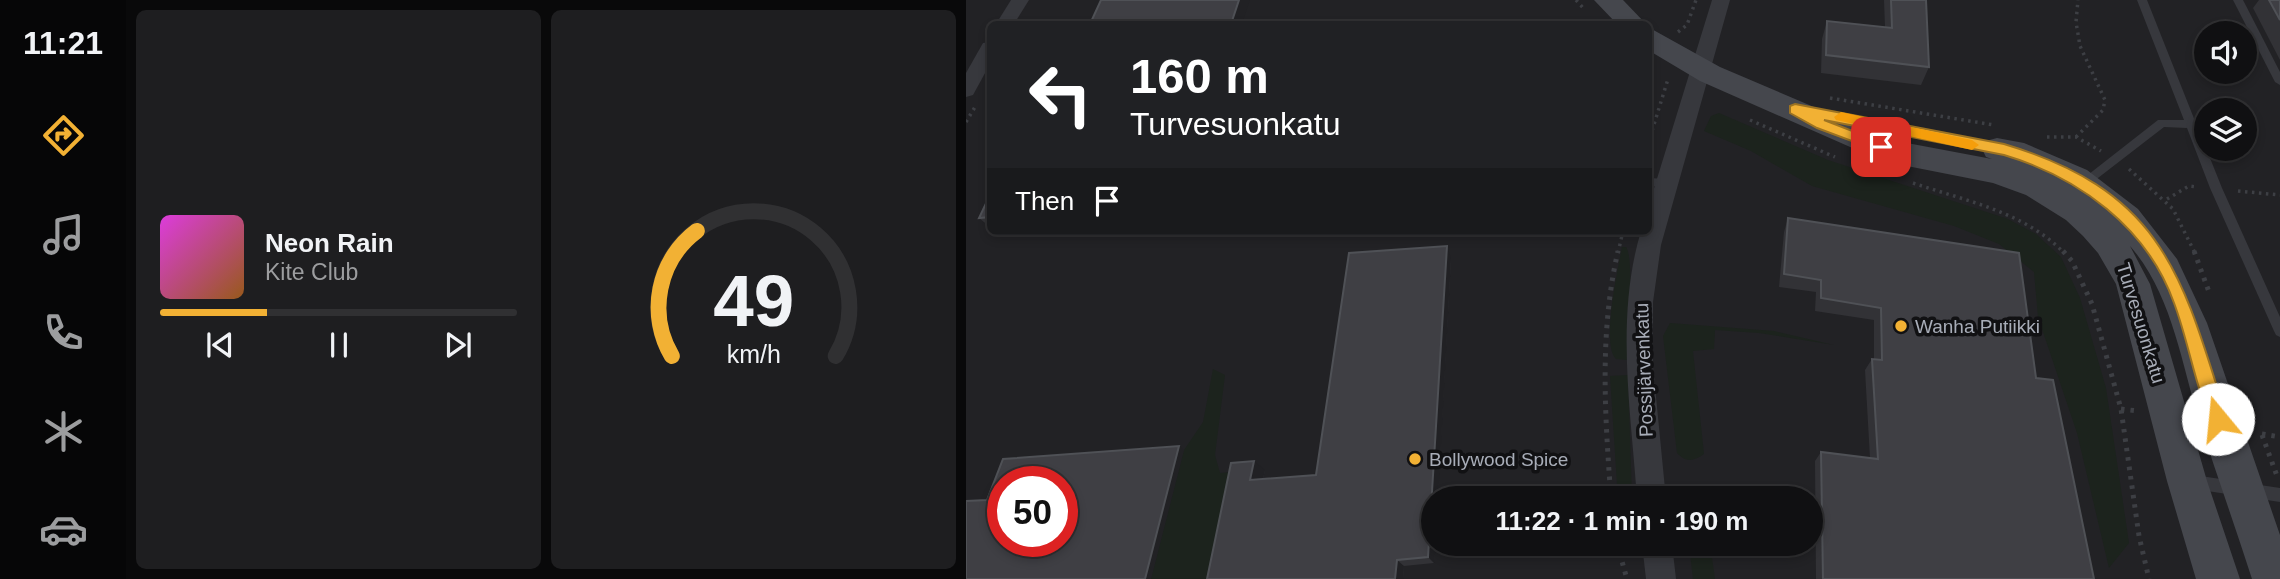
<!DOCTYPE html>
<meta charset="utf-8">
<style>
body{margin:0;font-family:Helvetica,sans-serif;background:#1e1e20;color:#f1f3f6;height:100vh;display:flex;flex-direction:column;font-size:26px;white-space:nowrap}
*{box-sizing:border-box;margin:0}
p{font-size:23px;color:#9c9d9f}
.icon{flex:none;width:38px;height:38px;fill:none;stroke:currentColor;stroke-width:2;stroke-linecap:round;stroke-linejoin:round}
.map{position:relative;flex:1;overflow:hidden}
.sheet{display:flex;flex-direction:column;gap:10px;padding:10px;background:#09090a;width:840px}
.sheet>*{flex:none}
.top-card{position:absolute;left:21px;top:21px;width:665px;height:214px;border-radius:10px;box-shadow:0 4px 10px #0003,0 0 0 2px #303032;background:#202124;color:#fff;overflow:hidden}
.tools{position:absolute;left:1228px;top:21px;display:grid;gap:14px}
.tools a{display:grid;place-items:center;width:63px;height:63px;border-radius:50%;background:#101012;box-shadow:0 4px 10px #0003,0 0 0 2px #303032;font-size:35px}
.speed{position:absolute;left:21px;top:466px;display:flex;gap:14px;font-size:35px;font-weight:700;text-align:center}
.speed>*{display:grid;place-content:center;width:91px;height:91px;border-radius:50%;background:#101012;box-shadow:0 4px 10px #0003,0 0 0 2px #303032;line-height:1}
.speed .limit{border:10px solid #d22;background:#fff;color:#111}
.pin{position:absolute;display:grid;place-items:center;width:60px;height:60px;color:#fff;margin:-30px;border-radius:14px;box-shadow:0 4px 10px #0006}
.me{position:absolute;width:77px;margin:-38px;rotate:343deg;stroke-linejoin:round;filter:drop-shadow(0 0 5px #0008)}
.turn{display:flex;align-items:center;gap:24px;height:147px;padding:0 28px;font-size:32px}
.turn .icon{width:91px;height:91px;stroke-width:2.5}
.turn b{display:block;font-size:49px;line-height:60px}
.then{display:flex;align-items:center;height:66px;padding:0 28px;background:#0003;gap:14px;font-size:26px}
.sheet .tile{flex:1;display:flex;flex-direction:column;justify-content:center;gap:10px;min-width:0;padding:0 24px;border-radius:10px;background:#1e1e20}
.sheet .dial{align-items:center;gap:0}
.dial svg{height:182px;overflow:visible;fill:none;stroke:#303032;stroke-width:7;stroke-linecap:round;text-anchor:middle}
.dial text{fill:#f1f3f6;stroke:none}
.song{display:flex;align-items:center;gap:21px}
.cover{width:84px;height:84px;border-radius:10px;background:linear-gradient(135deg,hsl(300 70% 55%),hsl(30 70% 35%))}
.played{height:7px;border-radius:4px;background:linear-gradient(90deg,#f2b134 30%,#303032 30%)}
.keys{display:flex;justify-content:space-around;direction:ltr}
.sheet .tiles{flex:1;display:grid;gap:10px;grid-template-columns:repeat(2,1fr)}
.trip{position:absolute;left:455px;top:486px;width:402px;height:70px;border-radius:35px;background:#101012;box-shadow:0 4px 10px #0003,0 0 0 2px #303032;font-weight:700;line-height:70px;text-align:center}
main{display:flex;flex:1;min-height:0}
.dock{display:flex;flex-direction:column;width:126px;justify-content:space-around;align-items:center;background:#060607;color:#9c9d9f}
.dock .icon{width:49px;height:49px}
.dock .selected{color:#f2b134}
.dock b{font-size:32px;color:#f1f3f6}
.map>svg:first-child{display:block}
.built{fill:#222225;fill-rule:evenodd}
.green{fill:#1c231d}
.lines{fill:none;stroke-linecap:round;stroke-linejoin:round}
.path-far1{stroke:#3d3f44;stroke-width:3.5;stroke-dasharray:2.5 4.5;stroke-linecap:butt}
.path{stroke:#3d3f44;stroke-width:5;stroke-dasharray:3.5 6;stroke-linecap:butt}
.service{fill:#37383d;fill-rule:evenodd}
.minor{fill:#37383d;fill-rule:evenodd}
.secondary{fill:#45474d;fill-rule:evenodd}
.wall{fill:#323236}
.shaded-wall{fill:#212124}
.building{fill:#3f3f44;stroke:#4f5156;stroke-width:2;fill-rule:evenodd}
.route{fill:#f2b134;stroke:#9d7322;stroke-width:2}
.slow{fill:#f59e0b}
.poi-dot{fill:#f2b134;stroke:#111113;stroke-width:2.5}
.labels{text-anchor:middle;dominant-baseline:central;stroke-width:7;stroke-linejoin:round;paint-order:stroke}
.street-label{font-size:19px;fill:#a8adb8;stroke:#111113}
.poi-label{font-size:19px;fill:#a8adb8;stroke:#111113;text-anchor:start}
</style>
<main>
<nav class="dock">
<b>11:21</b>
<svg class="icon selected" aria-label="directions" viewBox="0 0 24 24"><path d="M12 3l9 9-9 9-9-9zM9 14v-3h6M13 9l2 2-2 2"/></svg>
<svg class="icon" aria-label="music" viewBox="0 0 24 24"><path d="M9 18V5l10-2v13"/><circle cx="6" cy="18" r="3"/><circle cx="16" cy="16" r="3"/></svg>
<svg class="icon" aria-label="phone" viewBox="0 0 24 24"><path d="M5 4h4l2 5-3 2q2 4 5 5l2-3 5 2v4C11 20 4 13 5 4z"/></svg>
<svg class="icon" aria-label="climate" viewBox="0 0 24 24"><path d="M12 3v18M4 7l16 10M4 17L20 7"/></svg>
<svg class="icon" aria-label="car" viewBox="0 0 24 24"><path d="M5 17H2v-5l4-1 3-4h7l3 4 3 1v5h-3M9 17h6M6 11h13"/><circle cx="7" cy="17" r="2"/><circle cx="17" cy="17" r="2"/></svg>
</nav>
<section class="sheet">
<div class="tiles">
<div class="tile">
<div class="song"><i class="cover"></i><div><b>Neon Rain</b><p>Kite Club</p></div></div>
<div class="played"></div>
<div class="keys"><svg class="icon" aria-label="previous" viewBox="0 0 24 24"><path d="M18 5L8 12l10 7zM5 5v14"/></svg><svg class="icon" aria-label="pause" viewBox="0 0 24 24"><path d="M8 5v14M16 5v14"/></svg><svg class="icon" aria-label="next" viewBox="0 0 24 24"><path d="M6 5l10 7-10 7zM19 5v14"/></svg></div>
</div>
<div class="tile dial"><svg viewBox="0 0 100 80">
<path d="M14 69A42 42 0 1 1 86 69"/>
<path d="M14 69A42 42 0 0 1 25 14" stroke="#f2b134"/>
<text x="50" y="56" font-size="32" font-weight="700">49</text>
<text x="50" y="72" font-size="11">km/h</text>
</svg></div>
</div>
</section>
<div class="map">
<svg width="1314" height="579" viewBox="0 0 1314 579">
<rect width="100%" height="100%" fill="#161618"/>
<!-- built -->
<path class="built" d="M 0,0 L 1314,0 L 1314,579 L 0,579 ZM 24,24 L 682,24 L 682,231 L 24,231 ZM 1241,33 L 1279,33 L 1279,72 L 1241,72 ZM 1241,110 L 1279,110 L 1279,149 L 1241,149 ZM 37,481 L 96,481 L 96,541 L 37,541 ZM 467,499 L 845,499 L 845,544 L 467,544 Z"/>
<!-- green -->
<g class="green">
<path d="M 753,113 L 862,160 L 1042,219 L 1070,234 L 1095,257 L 1114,298 L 1140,388 L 1163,543 L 1143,568 L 1111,433 L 1072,317 L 1068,272 L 1033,244 L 988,226 L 846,186 L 785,151 L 738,131 L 745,116 Z"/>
<path d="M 656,247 L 660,247 C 669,259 661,337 662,360 L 650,359 C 635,346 652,268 656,247 Z"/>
<path d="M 704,323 L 808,331 L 868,345 L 793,333 L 749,330 L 748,349 L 727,351 L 738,454 C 728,461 720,463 711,453 L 697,336 Z"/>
<path d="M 247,369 L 259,375 L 249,455 L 254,473 L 277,471 L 255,579 L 185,579 L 218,450 L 237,422 Z"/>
<path d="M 662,375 L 666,499 L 652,499 L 644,376 Z"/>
<path d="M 723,544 L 744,544 L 749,579 L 727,579 Z"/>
</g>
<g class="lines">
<!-- path-far1 -->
<g class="path-far1">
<path d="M 610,0 L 619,10"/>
<path d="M 712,32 L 721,25 L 730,0"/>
<path d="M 864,98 L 1028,125"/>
<path d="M 784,120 L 869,157"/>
<path d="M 0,122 L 9,107"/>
<path d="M 1081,137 L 1110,137 L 1135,151"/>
<path d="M 1110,137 L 1137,110 L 1139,100 L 1114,46 L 1110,22 L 1112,0"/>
<path d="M 682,144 L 702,79"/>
<path d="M 1163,169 L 1207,209 L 1229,253"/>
<path d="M 947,183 C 1000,201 1059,212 1098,253"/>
<path d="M 1272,191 L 1314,195"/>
<path d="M 1201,199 L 1223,186 L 1231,187"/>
<path d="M 652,253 L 657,231"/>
</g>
<!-- path -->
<g class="path">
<path d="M 1097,251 L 1106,261 L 1126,304 L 1155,409 L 1173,536 L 1183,579"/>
<path d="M 1228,251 L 1243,292"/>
<path d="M 1155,409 L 1172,411"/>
<path d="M 1296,434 L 1314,437"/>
<path d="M 1296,435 L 1311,476"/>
<path d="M 645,499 C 639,416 633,333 652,251"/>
<path d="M 651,544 L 661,579"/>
</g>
<!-- service -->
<g class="service">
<path d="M 1171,0 L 1181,0 L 1229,121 L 1241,121 L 1241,129 L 1232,128 L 1256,188 L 1314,317 L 1314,337 L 1310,335 L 1308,331 L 1244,188 L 1221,128 L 1198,127 L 1119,188 L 1111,188 L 1109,185 L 1192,120 L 1218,120 Z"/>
<path d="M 1267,0 L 1277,0 L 1314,72 L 1314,85 L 1309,82 Z"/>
<path d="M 682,178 L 702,179 L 708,183 L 702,187 L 682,186 Z"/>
<path d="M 1228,475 L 1314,488 L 1314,502 L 1228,489 L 1223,487 L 1221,482 L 1223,477 Z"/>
</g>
<!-- minor -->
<g class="minor">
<path d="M 45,0 L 63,0 L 48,24 L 30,24 Z"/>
<path d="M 746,0 L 764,0 L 695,245 L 687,302 L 687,366 L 700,499 L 671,499 C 665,411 649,317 675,231 L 682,231 L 682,208 Z"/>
<path d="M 24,42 L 24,64 L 7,95 L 0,97 L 0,73 L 17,43 Z"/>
<path d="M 676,544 L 706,544 L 710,579 L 680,579 Z"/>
</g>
<!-- secondary -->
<g class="secondary">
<path d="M 628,0 L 657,0 L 680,24 L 651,24 Z"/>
<path d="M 682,27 L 754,67 L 902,130 L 941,143 L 1026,159 L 1020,157 L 1016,149 L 1020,141 L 1031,138 L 1058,143 L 1121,170 L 1172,209 L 1211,259 L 1241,323 L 1314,535 L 1314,579 L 1286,579 C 1269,526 1250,473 1233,420 C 1215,362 1206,294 1164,246 L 1184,284 L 1241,481 L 1274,579 L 1230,579 L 1201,481 L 1150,284 L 1132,253 L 1117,236 L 1100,220 L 1060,195 L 1027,183 L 941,166 L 891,150 L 734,81 L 682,50 Z"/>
</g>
</g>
<!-- wall -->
<g class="wall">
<path d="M 918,0 L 960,0 L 963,67 L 955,85 L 855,73 L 856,39 L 861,21 L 919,27 Z"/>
<path d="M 1293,0 L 1314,0 L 1314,60 L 1287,8 Z"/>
<path d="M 24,195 L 24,227 L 13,218 Z"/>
<path d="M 822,218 L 1070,378 L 1128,579 L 850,579 L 849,461 L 855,452 L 904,458 L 899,370 L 906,359 L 908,359 L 908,320 L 849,311 L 850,292 L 813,287 L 818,232 Z"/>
<path d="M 485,259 L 468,563 L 438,566 L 437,579 L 241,579 L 299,470 L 297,479 L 350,475 Z"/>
</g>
<!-- shaded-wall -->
<g class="shaded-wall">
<path d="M 273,0 L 284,0 L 276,24 L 265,24 Z"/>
<path d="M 481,246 L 485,259 L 472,499 L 467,499 L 467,544 L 470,544 L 468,563 L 462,557 Z"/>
<path d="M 213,446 L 218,450 L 185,579 L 179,579 Z"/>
<path d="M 288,461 L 299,470 L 295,488 L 284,480 Z"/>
<path d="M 431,560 L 438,566 L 437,579 L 429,579 Z"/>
</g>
<!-- building -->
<g class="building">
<path d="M 135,0 L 273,0 L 265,24 L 124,24 Z"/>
<path d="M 925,0 L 960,0 L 963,67 L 860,55 L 861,21 L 926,28 Z"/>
<path d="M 1303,0 L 1314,0 L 1314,20 Z"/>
<path d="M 24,195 L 24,217 L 13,218 Z"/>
<path d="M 822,218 L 1053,253 L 1070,378 L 1087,380 L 1128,579 L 857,579 L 855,452 L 912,459 L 906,359 L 916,360 L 915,308 L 855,298 L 855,280 L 818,274 Z"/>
<path d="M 481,246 L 462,557 L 431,560 L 429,579 L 241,579 L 265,463 L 288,461 L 284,480 L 350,475 L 383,253 Z"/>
<path d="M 213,446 L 179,579 L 0,579 L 0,501 L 21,500 L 37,459 ZM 37,481 L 96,481 L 96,541 L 37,541 Z"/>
</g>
<!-- route -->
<path class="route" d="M 829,104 L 1038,144 C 1198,192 1216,275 1261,419 L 1258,425 L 1252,427 L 1246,425 C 1229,386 1223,343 1208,303 C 1181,227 1112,177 1038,155 L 858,120 L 920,144 L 922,147 L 915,152 L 851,128 L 824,113 L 824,106 Z"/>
<!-- slow -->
<path class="slow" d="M 875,112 L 1006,140 L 1013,145 L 1006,150 L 870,120 L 868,117 Z"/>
<!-- markers -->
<g class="poi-dot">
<circle cx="935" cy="326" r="7"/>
<circle cx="449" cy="459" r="7"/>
</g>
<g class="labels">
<!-- street labels -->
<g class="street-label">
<text transform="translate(1175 323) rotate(73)">Turvesuonkatu</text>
<text transform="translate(678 370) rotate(-92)">Possijärvenkatu</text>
</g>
<!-- poi labels -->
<g class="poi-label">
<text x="949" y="326">Wanha Putiikki</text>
<text x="463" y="459">Bollywood Spice</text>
</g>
</g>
</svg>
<div class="tools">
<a><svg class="icon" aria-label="sound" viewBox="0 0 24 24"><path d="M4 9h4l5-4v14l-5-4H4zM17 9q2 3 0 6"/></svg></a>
<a><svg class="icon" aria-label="layers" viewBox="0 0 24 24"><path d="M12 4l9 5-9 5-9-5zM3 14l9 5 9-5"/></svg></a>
</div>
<div class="speed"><div class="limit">50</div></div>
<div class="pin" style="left:915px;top:147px;background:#d93025"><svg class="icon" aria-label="arrive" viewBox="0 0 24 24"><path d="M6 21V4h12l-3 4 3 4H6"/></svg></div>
<svg class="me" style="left:1252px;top:419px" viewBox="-20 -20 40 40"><circle r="19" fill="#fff"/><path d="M0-13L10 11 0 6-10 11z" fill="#f2b134"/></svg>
<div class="trip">11:22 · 1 min · 190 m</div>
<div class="top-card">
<div class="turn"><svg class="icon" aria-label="left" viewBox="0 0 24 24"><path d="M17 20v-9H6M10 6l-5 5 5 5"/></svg><div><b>160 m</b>Turvesuonkatu</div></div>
<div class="then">Then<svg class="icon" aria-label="arrive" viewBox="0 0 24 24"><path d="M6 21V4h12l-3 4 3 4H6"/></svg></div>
</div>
</div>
</main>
